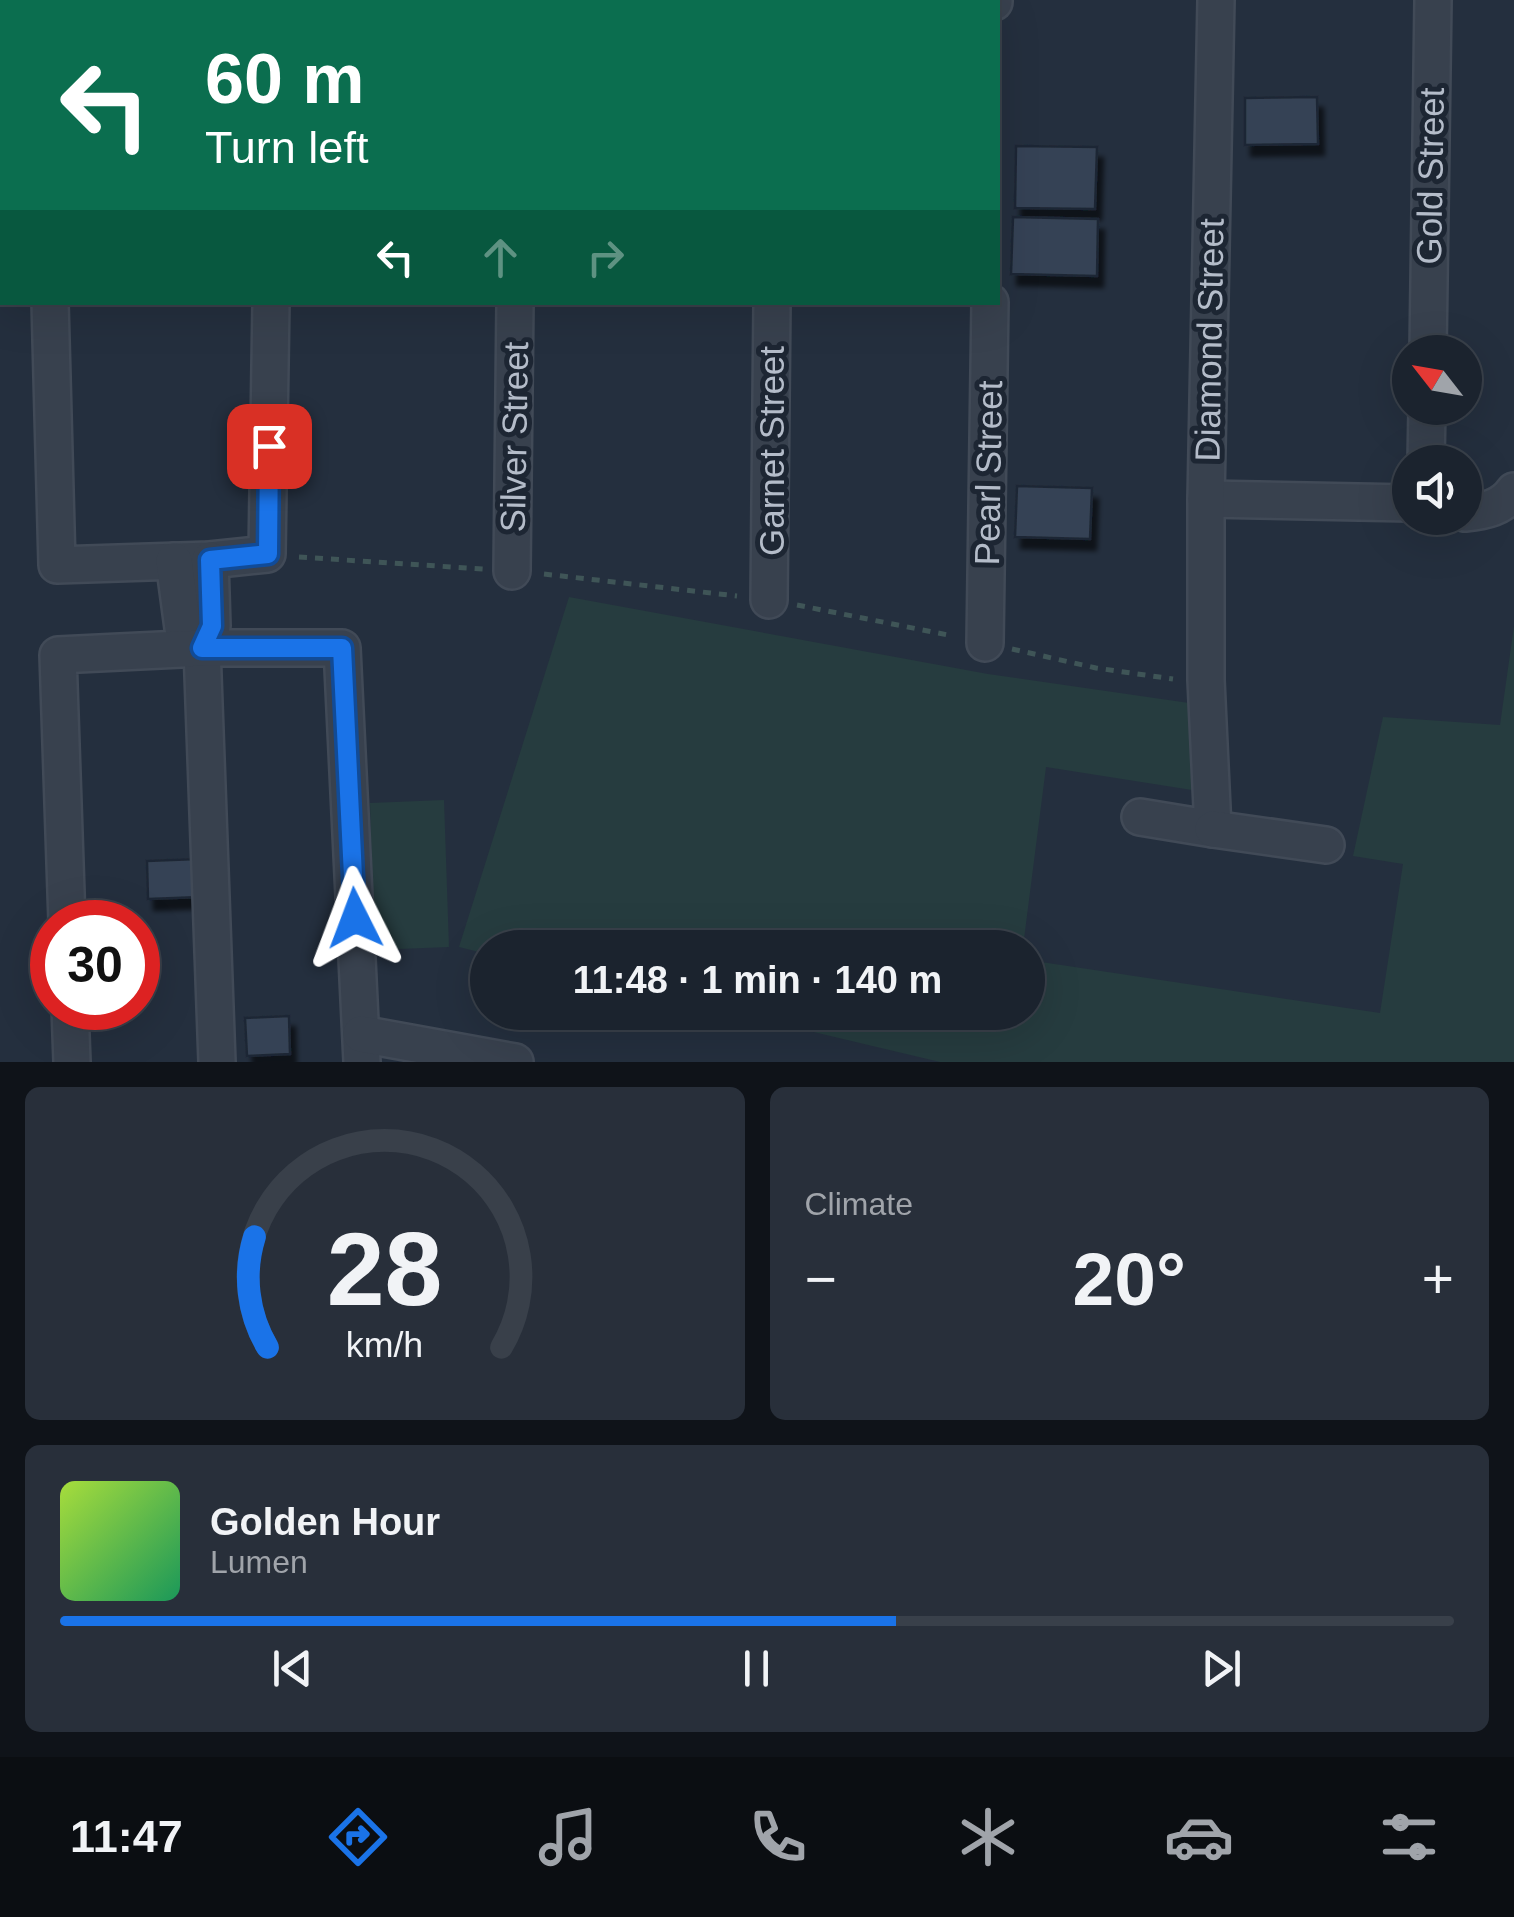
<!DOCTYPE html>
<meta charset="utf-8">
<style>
body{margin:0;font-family:Arial,sans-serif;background:#282f3a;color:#f1f3f6;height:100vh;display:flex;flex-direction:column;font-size:38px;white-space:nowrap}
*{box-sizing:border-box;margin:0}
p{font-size:32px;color:#a0a4aa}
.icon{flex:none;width:55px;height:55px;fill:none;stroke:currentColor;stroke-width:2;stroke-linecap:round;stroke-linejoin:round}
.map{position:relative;height:1062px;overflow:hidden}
.drawer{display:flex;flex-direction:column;gap:25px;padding:25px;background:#0f1319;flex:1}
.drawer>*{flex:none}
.guide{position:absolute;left:0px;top:0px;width:1000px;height:305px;box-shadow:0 10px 40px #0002,0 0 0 2px #39404a;background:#0b6e4f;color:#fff;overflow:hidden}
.needle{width:65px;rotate:301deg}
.tools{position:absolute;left:1392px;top:335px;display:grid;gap:20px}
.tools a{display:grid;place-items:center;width:90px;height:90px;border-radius:50%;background:#1b232e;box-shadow:0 10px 40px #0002,0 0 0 2px #39404a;font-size:50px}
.speed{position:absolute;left:30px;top:900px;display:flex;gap:20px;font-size:50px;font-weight:700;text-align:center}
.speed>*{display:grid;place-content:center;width:130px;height:130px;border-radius:50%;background:#1b232e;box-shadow:0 10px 40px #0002,0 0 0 2px #39404a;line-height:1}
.speed .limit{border:15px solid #d22;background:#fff;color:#111}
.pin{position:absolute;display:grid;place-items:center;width:85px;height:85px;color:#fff;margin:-42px;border-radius:20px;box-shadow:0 5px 15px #0006}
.me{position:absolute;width:110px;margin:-55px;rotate:357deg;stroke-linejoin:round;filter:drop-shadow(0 0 8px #0008)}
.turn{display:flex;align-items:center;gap:35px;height:210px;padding:0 40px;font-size:45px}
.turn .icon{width:130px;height:130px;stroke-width:2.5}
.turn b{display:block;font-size:70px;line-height:85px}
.lanes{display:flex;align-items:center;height:95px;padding:0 40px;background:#0003;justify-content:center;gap:50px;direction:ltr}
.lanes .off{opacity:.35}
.big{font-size:75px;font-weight:700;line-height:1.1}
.drawer .tile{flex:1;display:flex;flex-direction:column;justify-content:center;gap:15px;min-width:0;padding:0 35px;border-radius:15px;background:#282f3a}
.drawer .dial{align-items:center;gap:0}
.dial svg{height:260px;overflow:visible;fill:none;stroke:#39404a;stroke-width:7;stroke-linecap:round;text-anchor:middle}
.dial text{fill:#f1f3f6;stroke:none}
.song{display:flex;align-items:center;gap:30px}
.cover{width:120px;height:120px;border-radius:15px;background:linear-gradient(135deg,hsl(80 70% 55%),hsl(150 70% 35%))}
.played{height:10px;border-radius:5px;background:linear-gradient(90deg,#1a73e8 60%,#39404a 60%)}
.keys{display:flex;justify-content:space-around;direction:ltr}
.heat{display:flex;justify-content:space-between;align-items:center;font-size:55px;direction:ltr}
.drawer .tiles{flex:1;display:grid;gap:25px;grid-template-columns:1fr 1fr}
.tile:last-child{grid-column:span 2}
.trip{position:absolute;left:470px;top:930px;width:575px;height:100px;border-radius:50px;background:#1b232e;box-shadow:0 10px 40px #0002,0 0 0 2px #39404a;font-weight:700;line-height:100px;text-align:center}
.tab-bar{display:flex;height:160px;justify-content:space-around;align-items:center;background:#0b0e12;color:#a0a4aa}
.tab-bar .icon{width:70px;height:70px}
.tab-bar .current{color:#1a73e8}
.tab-bar b{font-size:45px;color:#f1f3f6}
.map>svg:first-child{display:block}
.green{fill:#263c3f}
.building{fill:#364354;stroke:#1f2835;stroke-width:2.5;filter:url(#shadow)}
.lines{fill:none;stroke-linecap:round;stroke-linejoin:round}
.street-casing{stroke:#414a57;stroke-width:40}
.path{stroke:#3f5557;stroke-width:5;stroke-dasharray:8 8;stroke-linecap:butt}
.street{stroke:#38414e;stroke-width:35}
.route-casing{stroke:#114b97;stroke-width:25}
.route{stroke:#1a73e8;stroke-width:18}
.labels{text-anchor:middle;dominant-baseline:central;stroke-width:10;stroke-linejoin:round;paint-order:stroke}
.street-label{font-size:35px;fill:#b4bcc9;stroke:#1d2633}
</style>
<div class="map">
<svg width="1514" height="1062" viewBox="0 0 1514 1062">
<defs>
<filter id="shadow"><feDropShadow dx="6" dy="11" stdDeviation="2.5" flood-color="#0009"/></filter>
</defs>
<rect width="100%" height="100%" fill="#242f3e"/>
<!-- green -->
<g class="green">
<path d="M 569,597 L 988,674 L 1203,705 L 1192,790 L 1046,767 L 1023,947 L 488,948 L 487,954 L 459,947 Z"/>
<path d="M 1514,626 L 1514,1062 L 940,1062 L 733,1013 L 1028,1012 L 1028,960 L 1380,1013 L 1403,864 L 1353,856 L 1383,717 L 1500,725 Z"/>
<path d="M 444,800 L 449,947 L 374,950 L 370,803 Z"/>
</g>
<!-- building -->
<g class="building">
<path d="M 1317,97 L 1318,144 L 1245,145 L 1245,98 Z"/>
<path d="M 1016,146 L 1097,147 L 1095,209 L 1015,208 Z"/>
<path d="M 1013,217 L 1098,219 L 1097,276 L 1011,274 Z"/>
<path d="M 1017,486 L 1092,488 L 1090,539 L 1015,537 Z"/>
<path d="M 198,859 L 200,897 L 148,899 L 147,861 Z"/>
<path d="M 289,1016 L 290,1054 L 247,1056 L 245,1018 Z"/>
</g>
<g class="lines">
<defs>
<g id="street">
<path d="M 52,0 L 52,2"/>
<path d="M 275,2 L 275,0"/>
<path d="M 520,2 L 520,0"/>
<path d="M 774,2 L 774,0"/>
<path d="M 994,2 L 994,0"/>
<path d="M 50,302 L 57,565 L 210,560 L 267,554 L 271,302"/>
<path d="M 1428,352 L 1433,0"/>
<path d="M 1426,462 L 1427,408"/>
<path d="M 1206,499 L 1410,503"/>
<path d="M 1465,513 C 1485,511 1502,508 1514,491"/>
<path d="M 210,560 L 212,626 L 202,648 L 217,1062"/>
<path d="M 174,561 L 183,628 L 202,648"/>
<path d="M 512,571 L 515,302"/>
<path d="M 769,600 L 772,302"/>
<path d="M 985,643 L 990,302"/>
<path d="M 1140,817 L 1213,829 L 1206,680 L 1206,499 L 1216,0"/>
<path d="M 1213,829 L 1326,845"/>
<path d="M 67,922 L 58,655 L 202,648 L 342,648 L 362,1062"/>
<path d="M 70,1008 L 72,1062"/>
<path d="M 361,1034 L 515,1062"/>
</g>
</defs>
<!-- street casing -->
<use href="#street" class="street-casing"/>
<!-- path -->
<g class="path">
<path d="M 299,557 L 483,569"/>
<path d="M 544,574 L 737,596"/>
<path d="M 797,605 L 953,636"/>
<path d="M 1012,649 L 1096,668 L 1173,679"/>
</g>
<!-- street -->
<use href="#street" class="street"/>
</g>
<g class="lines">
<defs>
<path id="route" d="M 269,446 L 268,554 L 210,560 L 212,626 L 202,648 L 342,648 L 355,918"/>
</defs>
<!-- route casing -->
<use href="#route" class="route-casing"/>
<!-- route -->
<use href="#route" class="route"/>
</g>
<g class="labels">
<!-- street labels -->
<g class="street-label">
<text transform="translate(1430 176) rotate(-89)">Gold Street</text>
<text transform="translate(1209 340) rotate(-89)">Diamond Street</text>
<text transform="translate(514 437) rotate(-89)">Silver Street</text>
<text transform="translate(771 451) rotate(-90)">Garnet Street</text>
<text transform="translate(988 473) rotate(-89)">Pearl Street</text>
</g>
</g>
</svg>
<div class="tools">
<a><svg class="needle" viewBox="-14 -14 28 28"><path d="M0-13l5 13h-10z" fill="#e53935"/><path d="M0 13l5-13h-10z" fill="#a0a4aa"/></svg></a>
<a><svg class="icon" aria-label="sound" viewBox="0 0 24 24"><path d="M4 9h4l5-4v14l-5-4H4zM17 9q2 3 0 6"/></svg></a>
</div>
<div class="speed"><div class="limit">30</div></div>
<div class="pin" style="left:269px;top:446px;background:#d93025"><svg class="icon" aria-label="arrive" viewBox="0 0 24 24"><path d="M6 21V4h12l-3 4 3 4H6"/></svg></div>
<svg class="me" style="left:355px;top:918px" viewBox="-20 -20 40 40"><path d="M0-17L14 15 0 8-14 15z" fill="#1a73e8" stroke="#fff" stroke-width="4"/></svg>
<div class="trip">11:48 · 1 min · 140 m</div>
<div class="guide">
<div class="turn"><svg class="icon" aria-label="left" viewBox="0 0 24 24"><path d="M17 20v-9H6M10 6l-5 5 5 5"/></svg><div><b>60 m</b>Turn left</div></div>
<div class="lanes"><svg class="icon" aria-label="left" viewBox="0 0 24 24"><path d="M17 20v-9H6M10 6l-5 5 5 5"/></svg><svg class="icon off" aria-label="ahead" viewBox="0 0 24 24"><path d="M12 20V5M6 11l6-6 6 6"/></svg><svg class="icon off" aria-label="right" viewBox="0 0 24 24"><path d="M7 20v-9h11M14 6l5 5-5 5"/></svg></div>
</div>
</div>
<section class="drawer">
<div class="tiles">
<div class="tile dial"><svg viewBox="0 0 100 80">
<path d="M14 69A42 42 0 1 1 86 69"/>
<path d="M14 69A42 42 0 0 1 10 35" stroke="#1a73e8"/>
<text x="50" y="56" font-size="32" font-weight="700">28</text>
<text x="50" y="72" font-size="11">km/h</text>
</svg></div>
<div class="tile"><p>Climate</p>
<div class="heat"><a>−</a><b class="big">20°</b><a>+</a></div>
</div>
<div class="tile">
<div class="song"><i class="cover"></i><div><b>Golden Hour</b><p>Lumen</p></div></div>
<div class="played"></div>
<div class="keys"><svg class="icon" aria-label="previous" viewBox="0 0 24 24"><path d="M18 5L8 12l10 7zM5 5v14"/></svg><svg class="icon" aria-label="pause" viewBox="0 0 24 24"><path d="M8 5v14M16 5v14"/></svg><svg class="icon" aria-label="next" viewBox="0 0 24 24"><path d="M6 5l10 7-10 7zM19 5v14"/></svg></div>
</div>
</div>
</section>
<nav class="tab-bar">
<b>11:47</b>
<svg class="icon current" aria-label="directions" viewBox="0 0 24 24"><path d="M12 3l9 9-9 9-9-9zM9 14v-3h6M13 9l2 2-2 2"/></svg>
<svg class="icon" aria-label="music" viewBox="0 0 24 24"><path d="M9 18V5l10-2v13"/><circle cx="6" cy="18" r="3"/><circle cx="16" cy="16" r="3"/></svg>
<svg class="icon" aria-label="phone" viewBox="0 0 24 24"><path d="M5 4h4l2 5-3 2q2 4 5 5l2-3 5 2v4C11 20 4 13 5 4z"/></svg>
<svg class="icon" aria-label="climate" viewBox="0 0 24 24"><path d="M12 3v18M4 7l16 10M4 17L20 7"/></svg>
<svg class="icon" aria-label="car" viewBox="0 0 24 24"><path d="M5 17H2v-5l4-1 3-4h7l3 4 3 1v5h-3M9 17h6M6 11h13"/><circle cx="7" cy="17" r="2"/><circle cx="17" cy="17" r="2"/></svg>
<svg class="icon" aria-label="filters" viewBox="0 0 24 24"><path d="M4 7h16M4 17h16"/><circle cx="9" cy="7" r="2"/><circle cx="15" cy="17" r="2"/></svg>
</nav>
